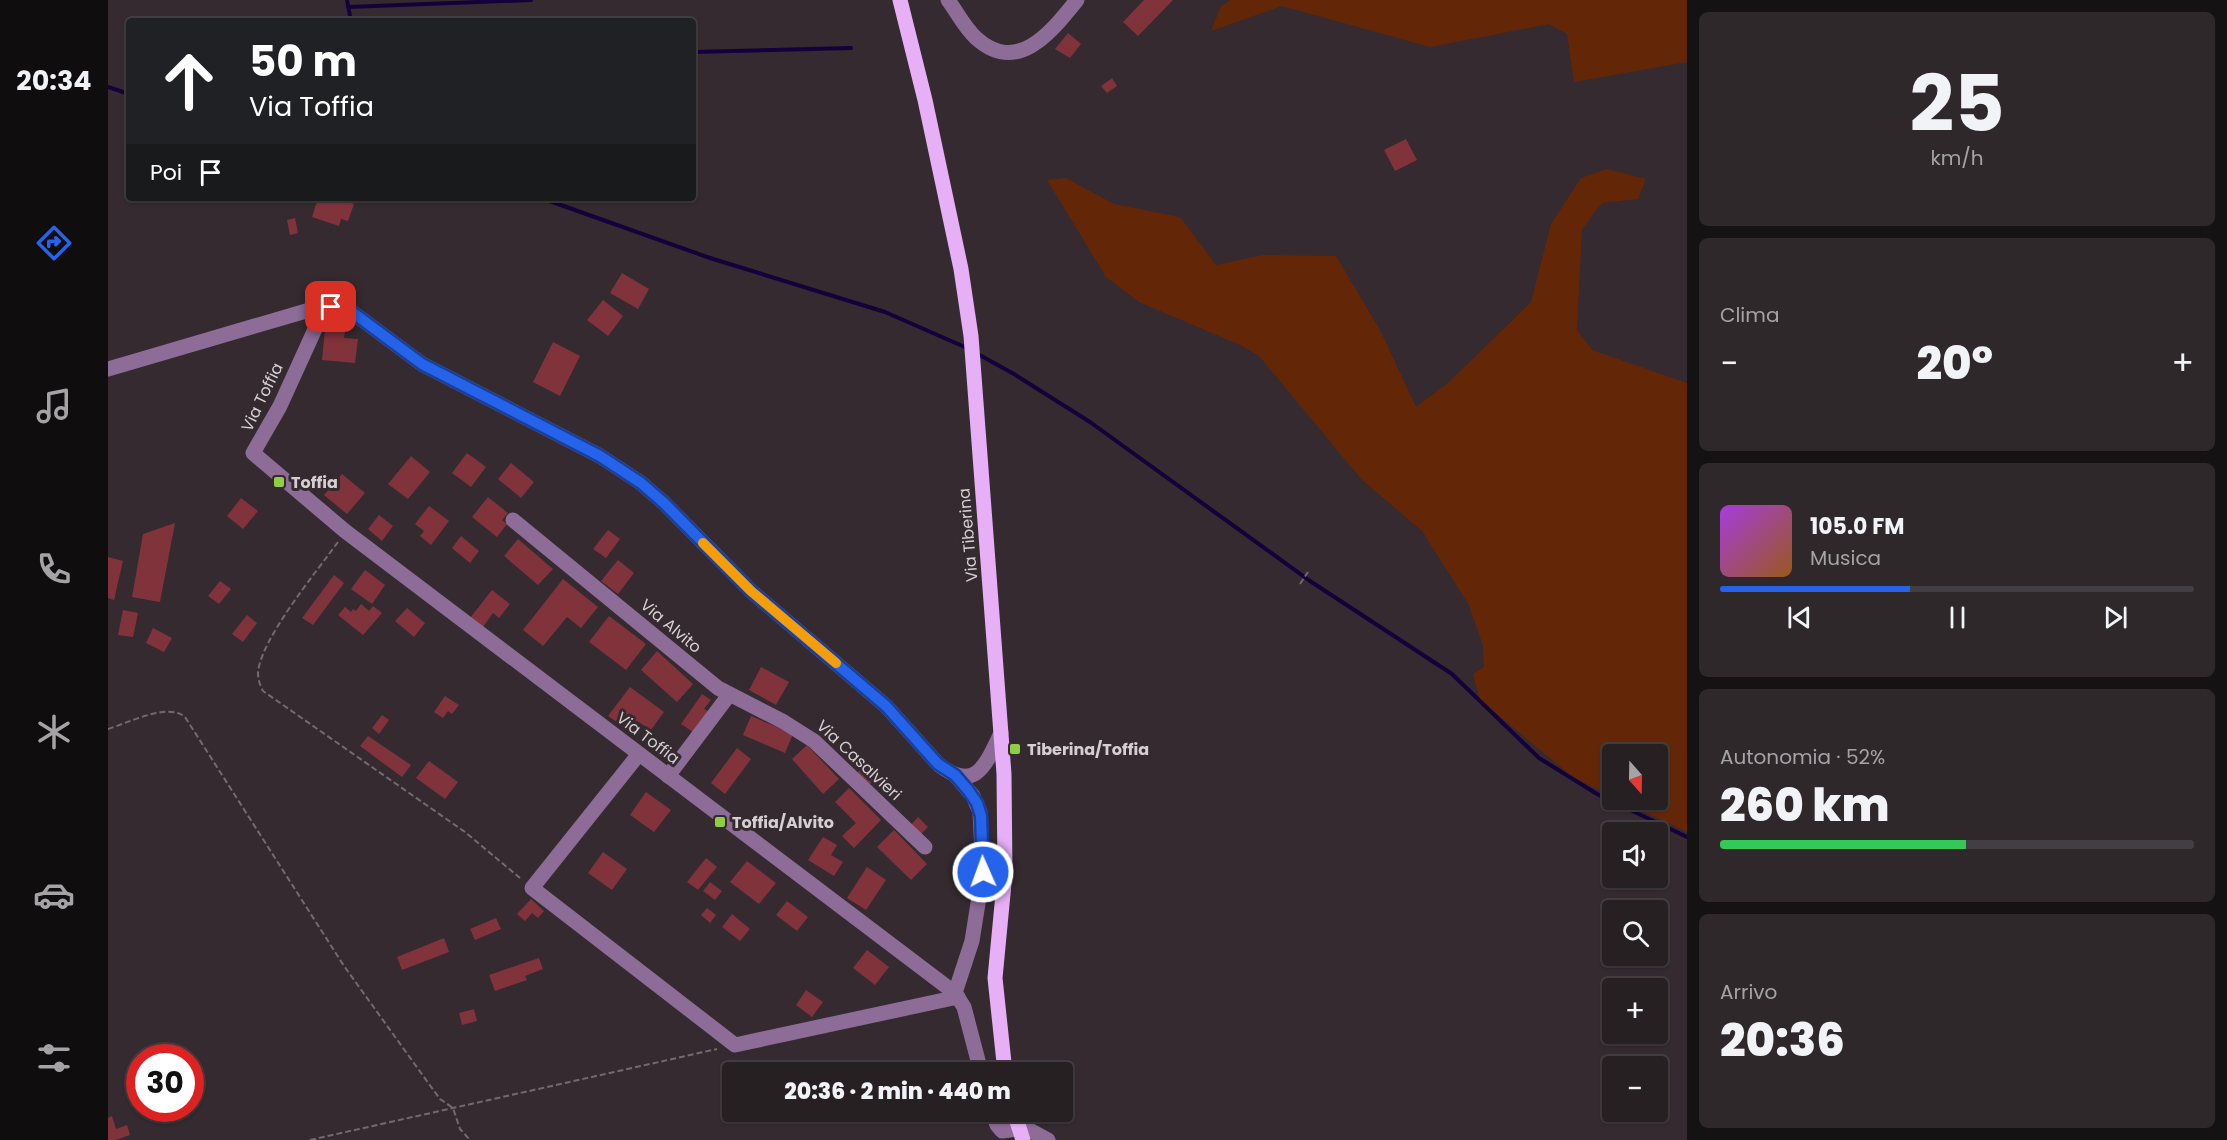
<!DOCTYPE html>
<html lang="it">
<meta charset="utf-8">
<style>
body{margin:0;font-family:Poppins,sans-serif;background:#2f282b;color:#f1f3f6;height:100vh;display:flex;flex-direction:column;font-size:22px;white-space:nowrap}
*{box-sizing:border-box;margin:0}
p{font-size:20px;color:#a4a3a6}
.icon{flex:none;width:33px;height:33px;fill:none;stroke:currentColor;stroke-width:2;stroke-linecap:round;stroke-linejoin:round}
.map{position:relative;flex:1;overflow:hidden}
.panel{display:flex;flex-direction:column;gap:12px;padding:12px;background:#151213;width:540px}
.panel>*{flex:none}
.top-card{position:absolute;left:18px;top:18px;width:570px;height:183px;border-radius:6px;box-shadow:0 2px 4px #0004,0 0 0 2px #433e41;background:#202124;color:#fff;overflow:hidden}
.needle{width:39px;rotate:160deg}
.controls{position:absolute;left:1494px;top:744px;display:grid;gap:12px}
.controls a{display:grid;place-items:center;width:66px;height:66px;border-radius:6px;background:#272023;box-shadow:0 2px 4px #0004,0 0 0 2px #433e41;font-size:30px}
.speed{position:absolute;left:18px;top:1044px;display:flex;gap:12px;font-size:30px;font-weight:700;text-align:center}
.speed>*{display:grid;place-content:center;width:78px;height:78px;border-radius:50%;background:#272023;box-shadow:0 2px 4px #0004,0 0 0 2px #433e41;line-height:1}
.speed .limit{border:9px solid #d22;background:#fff;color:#111}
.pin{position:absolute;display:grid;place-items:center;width:51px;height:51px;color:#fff;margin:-26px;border-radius:12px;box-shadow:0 3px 9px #0006}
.me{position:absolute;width:66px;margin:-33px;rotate:358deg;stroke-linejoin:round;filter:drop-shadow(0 0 4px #0008)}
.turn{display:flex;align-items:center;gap:21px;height:126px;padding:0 24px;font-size:27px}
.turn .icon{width:78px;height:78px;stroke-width:2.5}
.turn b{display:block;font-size:42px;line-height:51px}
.then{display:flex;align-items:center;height:57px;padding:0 24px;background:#0003;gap:12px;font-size:22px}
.big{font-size:45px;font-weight:800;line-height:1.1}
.panel .tile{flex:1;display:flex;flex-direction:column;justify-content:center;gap:9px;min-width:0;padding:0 21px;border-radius:9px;background:#2f282b}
.panel .dial{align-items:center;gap:0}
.dial b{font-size:78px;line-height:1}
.song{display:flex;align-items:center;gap:18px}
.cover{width:72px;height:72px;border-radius:9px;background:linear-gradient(135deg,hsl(280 70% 55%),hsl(30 70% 35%))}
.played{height:6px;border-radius:3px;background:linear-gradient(90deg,#2563eb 40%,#433e41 40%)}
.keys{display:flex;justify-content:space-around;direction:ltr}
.heat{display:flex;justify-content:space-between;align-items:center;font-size:33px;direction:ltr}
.charge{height:9px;border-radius:4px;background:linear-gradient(90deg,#34c759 52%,#433e41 0)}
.trip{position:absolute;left:614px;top:1062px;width:351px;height:60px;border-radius:6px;background:#272023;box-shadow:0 2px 4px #0004,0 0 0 2px #433e41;font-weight:800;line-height:60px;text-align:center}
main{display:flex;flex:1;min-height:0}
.dock{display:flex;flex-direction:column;width:108px;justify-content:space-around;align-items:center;background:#100d0e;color:#a4a3a6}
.dock .icon{width:42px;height:42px}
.dock .selected{color:#2563eb}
.dock b{font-size:27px;color:#f1f3f6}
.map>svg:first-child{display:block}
.green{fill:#632707}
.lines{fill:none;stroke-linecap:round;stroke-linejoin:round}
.stream{stroke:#15003c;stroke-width:4}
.building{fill:#81333c}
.path{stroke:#736a6f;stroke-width:2;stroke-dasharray:6 3;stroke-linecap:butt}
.minor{stroke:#8d6c97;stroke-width:15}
.major{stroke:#e6aff6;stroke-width:15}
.route-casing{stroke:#184099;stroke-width:15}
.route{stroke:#2563eb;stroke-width:10}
.slow{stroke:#f59e0b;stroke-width:10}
.poi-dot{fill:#8fcd42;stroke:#342a2f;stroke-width:2}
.labels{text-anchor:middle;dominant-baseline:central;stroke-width:6;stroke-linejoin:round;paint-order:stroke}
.street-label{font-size:16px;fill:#d6cfd2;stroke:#342a2f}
.poi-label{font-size:16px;font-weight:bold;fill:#d6cfd2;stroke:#342a2f;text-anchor:start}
</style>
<main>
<nav class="dock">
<b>20:34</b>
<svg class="icon selected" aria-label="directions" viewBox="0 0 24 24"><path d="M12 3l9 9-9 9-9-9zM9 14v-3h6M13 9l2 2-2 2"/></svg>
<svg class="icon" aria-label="music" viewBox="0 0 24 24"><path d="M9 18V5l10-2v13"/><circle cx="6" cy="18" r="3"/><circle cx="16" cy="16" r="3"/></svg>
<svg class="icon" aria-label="phone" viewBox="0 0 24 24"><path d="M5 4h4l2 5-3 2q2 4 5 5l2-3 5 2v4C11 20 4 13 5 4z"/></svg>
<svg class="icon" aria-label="climate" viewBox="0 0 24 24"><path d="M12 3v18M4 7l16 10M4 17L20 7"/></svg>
<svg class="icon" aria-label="car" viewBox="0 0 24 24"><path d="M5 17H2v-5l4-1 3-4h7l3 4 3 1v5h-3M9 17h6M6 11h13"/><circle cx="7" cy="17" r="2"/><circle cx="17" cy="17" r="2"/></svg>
<svg class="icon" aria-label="filters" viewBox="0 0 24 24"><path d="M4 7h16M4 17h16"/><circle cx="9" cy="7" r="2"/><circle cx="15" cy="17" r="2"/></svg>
</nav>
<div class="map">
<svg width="1579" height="1140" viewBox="0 0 1579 1140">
<rect width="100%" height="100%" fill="#342a2f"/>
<!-- green -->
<g class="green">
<path d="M 1123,0 L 1579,0 L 1579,62 L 1466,82 L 1459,34 L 1441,24 L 1322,47 L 1174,6 L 1103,31 L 1113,6 Z"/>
<path d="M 1499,169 L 1538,179 L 1530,199 L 1494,203 L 1474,229 L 1469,330 L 1484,350 L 1579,383 L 1579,832 L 1511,800 L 1550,800 L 1550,754 L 1504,754 L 1504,796 L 1466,778 L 1372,700 L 1365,674 L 1376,667 L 1375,646 L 1361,605 L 1314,531 L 1254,480 L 1151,356 L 1132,345 L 1031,302 L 998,277 L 939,180 L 958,178 L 1006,204 L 1072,217 L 1108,265 L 1155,255 L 1228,256 L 1272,330 L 1308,407 L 1341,382 L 1423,302 L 1443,224 L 1473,178 Z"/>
</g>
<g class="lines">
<!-- stream -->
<g class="stream">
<path d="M 239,0 L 243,21"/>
<path d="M 240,7 L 423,0"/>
<path d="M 585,52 L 743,48"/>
<path d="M 0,87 L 21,94"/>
<path d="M 433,198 L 602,258 L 777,312 L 859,348"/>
<path d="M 868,353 L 906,374 L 982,422 L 1202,581 L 1344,674 L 1431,758 L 1489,794 L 1579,837"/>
</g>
</g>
<!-- building -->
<g class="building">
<path d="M 1036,0 L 1065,0 L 1030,36 L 1015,22 Z"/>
<path d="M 960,33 L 973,44 L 962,58 L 947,49 Z"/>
<path d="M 1004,78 L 1009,86 L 999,93 L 993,86 Z"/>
<path d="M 1298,139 L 1309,160 L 1287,171 L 1276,150 Z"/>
<path d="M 210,198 L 229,198 L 246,204 L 240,221 L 233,219 L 231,226 L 204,217 Z"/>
<path d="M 187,218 L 190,233 L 182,235 L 179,220 Z"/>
<path d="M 514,273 L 541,289 L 530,309 L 502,293 Z"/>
<path d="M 495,300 L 515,316 L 500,336 L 479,320 Z"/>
<path d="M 217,329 L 237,332 L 236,338 L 250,339 L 247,363 L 214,360 Z"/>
<path d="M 445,342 L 472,356 L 452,396 L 425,382 Z"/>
<path d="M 359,453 L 378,467 L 363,487 L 344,473 Z"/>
<path d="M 303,456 L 322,472 L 300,499 L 280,484 Z"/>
<path d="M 403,463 L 426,482 L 413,498 L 390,479 Z"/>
<path d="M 234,474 L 257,493 L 239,514 L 216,495 Z"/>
<path d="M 380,497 L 400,513 L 394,520 L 399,524 L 389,537 L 364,517 Z"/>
<path d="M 133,498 L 150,511 L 135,529 L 119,516 Z"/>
<path d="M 321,506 L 341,521 L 323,545 L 312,536 L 316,531 L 307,524 Z"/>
<path d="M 271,515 L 285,526 L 274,541 L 260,529 Z"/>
<path d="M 67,523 L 52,602 L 24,597 L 35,534 Z"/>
<path d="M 500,530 L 512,539 L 498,558 L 485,549 Z"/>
<path d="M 353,536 L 371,551 L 362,563 L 344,548 Z"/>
<path d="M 410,539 L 445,569 L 430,585 L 396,556 Z"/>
<path d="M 0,557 L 15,561 L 6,600 L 0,598 Z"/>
<path d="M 510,560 L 526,573 L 510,594 L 493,581 Z"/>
<path d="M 257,570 L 277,585 L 264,604 L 243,589 Z"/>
<path d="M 226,575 L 236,583 L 205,625 L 194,618 Z"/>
<path d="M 455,579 L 490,607 L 473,628 L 459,617 L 435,646 L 415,630 Z"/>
<path d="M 112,581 L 123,589 L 111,604 L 100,596 Z"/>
<path d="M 384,590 L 402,604 L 391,618 L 385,613 L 375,627 L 362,618 Z"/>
<path d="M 253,604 L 261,611 L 265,606 L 274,613 L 255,635 L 230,615 L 237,607 L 243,612 L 245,609 L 248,611 Z"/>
<path d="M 299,608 L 317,623 L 306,637 L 287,621 Z"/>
<path d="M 15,610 L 30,613 L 25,637 L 10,635 Z"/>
<path d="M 139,615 L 149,623 L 135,642 L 124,634 Z"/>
<path d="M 501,616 L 538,644 L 518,670 L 481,642 Z"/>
<path d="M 45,628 L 64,638 L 56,652 L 38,643 Z"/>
<path d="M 549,651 L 585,684 L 569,702 L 533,670 Z"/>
<path d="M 653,667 L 681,682 L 668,705 L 641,690 Z"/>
<path d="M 522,687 L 556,712 L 543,730 L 529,721 L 522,731 L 500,716 Z"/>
<path d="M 594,694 L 603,700 L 596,709 L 600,711 L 585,732 L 573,724 Z"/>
<path d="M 337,696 L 351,705 L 344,714 L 340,711 L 335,718 L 326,712 Z"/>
<path d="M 274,715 L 281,720 L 271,734 L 264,728 Z"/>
<path d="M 643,716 L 685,734 L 677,753 L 635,735 Z"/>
<path d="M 260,736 L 303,765 L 294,777 L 252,746 Z"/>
<path d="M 699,745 L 731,779 L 715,794 L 684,759 Z"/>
<path d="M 629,748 L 643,759 L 617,794 L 603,783 Z"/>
<path d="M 321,761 L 350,782 L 337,799 L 308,778 Z"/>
<path d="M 756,766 L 767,779 L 760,786 L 749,773 Z"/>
<path d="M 741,788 L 773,820 L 746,848 L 734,836 L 748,823 L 727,802 Z"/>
<path d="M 538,792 L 563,810 L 546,832 L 522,815 Z"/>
<path d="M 810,817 L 820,827 L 812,835 L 802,826 Z"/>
<path d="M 786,830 L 819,864 L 803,880 L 769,847 Z"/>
<path d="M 715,837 L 729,845 L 723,855 L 735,862 L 726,876 L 700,860 Z"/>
<path d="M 495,852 L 519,869 L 504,890 L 480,873 Z"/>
<path d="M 598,858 L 609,867 L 590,890 L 579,882 Z"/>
<path d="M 639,861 L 668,883 L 651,904 L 622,882 Z"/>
<path d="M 759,867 L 778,880 L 758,910 L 739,898 Z"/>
<path d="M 602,882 L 614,891 L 607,900 L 595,891 Z"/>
<path d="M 423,899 L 436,911 L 430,918 L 424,913 L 417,921 L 409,914 Z"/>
<path d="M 679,901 L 700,917 L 689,931 L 668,915 Z"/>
<path d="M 599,908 L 608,915 L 602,923 L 593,915 Z"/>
<path d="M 624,914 L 642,929 L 632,941 L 614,927 Z"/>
<path d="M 388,918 L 393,929 L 367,940 L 362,929 Z"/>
<path d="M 336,938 L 341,952 L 294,970 L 289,957 Z"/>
<path d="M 759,950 L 781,967 L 767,985 L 745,968 Z"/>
<path d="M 431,958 L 435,969 L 417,976 L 419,980 L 387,991 L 381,975 Z"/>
<path d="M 698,990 L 715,1002 L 704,1017 L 688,1005 Z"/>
<path d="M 366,1009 L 369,1021 L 354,1025 L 351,1013 Z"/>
<path d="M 4,1116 L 8,1129 L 19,1125 L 22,1135 L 8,1140 L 0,1140 L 0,1118 Z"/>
</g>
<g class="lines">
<!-- path -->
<g class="path">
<path d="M 230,542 C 209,571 152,640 150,673 C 150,680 152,685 155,691 L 357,832 L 412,878"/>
<path d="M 1192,584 L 1200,572"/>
<path d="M 0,729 C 20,723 60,702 77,717 L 236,966 L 321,1084 L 332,1099 L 345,1108 L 352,1129 L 362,1140"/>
<path d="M 202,1140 L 609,1049"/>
</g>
<!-- minor -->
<g class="minor">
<path d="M 840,0 C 849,12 856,27 868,38 C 910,76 944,31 969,0"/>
<path d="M 0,369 L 205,309 L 216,311"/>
<path d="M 405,520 L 610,688 L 676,722 L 706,741 L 817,847"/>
<path d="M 531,754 L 424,888 L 627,1045 L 850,997"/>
<path d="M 560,776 L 621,695"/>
<path d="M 847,993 L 864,941 L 875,872 L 872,812 L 865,796 L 847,775"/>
<path d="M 873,1072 L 856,1007 L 847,993 L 237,531 L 145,453 L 172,406 L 213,316 L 223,307 L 240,309 L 314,364 L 492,456 L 533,483 L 556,503 L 643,591 L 778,706 L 830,764 C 868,794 878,764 893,733"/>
<path d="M 884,1112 L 889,1125 L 894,1131 L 918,1128 L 940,1140"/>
</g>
<!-- major -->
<g class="major">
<path d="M 792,0 L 817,100 L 853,269 L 863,336 L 896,774 L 897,873 L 887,978 L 897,1072"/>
<path d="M 906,1112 L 915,1140"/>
</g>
</g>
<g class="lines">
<defs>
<path id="route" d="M 223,307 L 240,309 L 314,364 L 492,456 L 533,483 L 556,503 L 643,591 L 778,706 L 830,764 L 847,775 L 860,790 L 869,803 L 873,816 L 875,872"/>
</defs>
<!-- route casing -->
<use href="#route" class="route-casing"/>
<!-- route -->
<use href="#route" class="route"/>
<!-- slow -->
<path class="slow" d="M 595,543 L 643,591 L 728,663"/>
</g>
<!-- markers -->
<g class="poi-dot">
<rect x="165" y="476" width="12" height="12" rx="3"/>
<rect x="901" y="743" width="12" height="12" rx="3"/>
<rect x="606" y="816" width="12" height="12" rx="3"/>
</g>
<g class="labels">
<!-- street labels -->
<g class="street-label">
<text transform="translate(154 397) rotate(-64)">Via Toffia</text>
<text transform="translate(860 535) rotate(-95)">Via Tiberina</text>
<text transform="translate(563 626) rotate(40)">Via Alvito</text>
<text transform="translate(540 738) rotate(37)">Via Toffia</text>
<text transform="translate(751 760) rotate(43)">Via Casalvieri</text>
</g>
<!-- poi labels -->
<g class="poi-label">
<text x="183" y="482">Toffia</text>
<text x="919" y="749">Tiberina/Toffia</text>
<text x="624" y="822">Toffia/Alvito</text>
</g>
</g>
</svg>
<div class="controls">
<a><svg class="needle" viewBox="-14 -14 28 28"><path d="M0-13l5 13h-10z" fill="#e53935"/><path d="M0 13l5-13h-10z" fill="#a4a3a6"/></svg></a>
<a><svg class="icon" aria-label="sound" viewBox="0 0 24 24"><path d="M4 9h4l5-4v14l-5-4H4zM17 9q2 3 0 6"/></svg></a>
<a><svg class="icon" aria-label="search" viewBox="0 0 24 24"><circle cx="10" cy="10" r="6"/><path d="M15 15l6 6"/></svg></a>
<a>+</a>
<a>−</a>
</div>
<div class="speed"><div class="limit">30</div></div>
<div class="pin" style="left:223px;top:307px;background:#d93025"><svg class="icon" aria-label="arrive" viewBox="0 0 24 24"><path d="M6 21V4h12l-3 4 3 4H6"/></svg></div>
<svg class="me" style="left:875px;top:872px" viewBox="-20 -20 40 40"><circle r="17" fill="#2563eb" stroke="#fff" stroke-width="3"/><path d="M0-11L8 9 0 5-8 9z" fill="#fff"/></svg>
<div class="trip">20:36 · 2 min · 440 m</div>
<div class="top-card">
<div class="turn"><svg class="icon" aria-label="ahead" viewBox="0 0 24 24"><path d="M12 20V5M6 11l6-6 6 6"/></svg><div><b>50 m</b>Via Toffia</div></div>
<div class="then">Poi<svg class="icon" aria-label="arrive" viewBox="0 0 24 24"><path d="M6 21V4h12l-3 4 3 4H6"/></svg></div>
</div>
</div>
<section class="panel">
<div class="tile dial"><b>25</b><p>km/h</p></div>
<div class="tile"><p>Clima</p>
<div class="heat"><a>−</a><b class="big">20°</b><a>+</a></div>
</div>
<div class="tile">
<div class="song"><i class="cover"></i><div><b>105.0 FM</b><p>Musica</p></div></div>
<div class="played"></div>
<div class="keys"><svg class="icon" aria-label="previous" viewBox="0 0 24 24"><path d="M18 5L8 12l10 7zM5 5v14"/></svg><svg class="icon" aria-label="pause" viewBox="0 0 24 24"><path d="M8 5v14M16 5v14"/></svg><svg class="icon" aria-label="next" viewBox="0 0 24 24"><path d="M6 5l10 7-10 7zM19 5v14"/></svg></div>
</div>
<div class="tile"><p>Autonomia · 52%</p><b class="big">260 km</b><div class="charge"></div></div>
<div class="tile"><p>Arrivo</p><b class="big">20:36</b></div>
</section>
</main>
